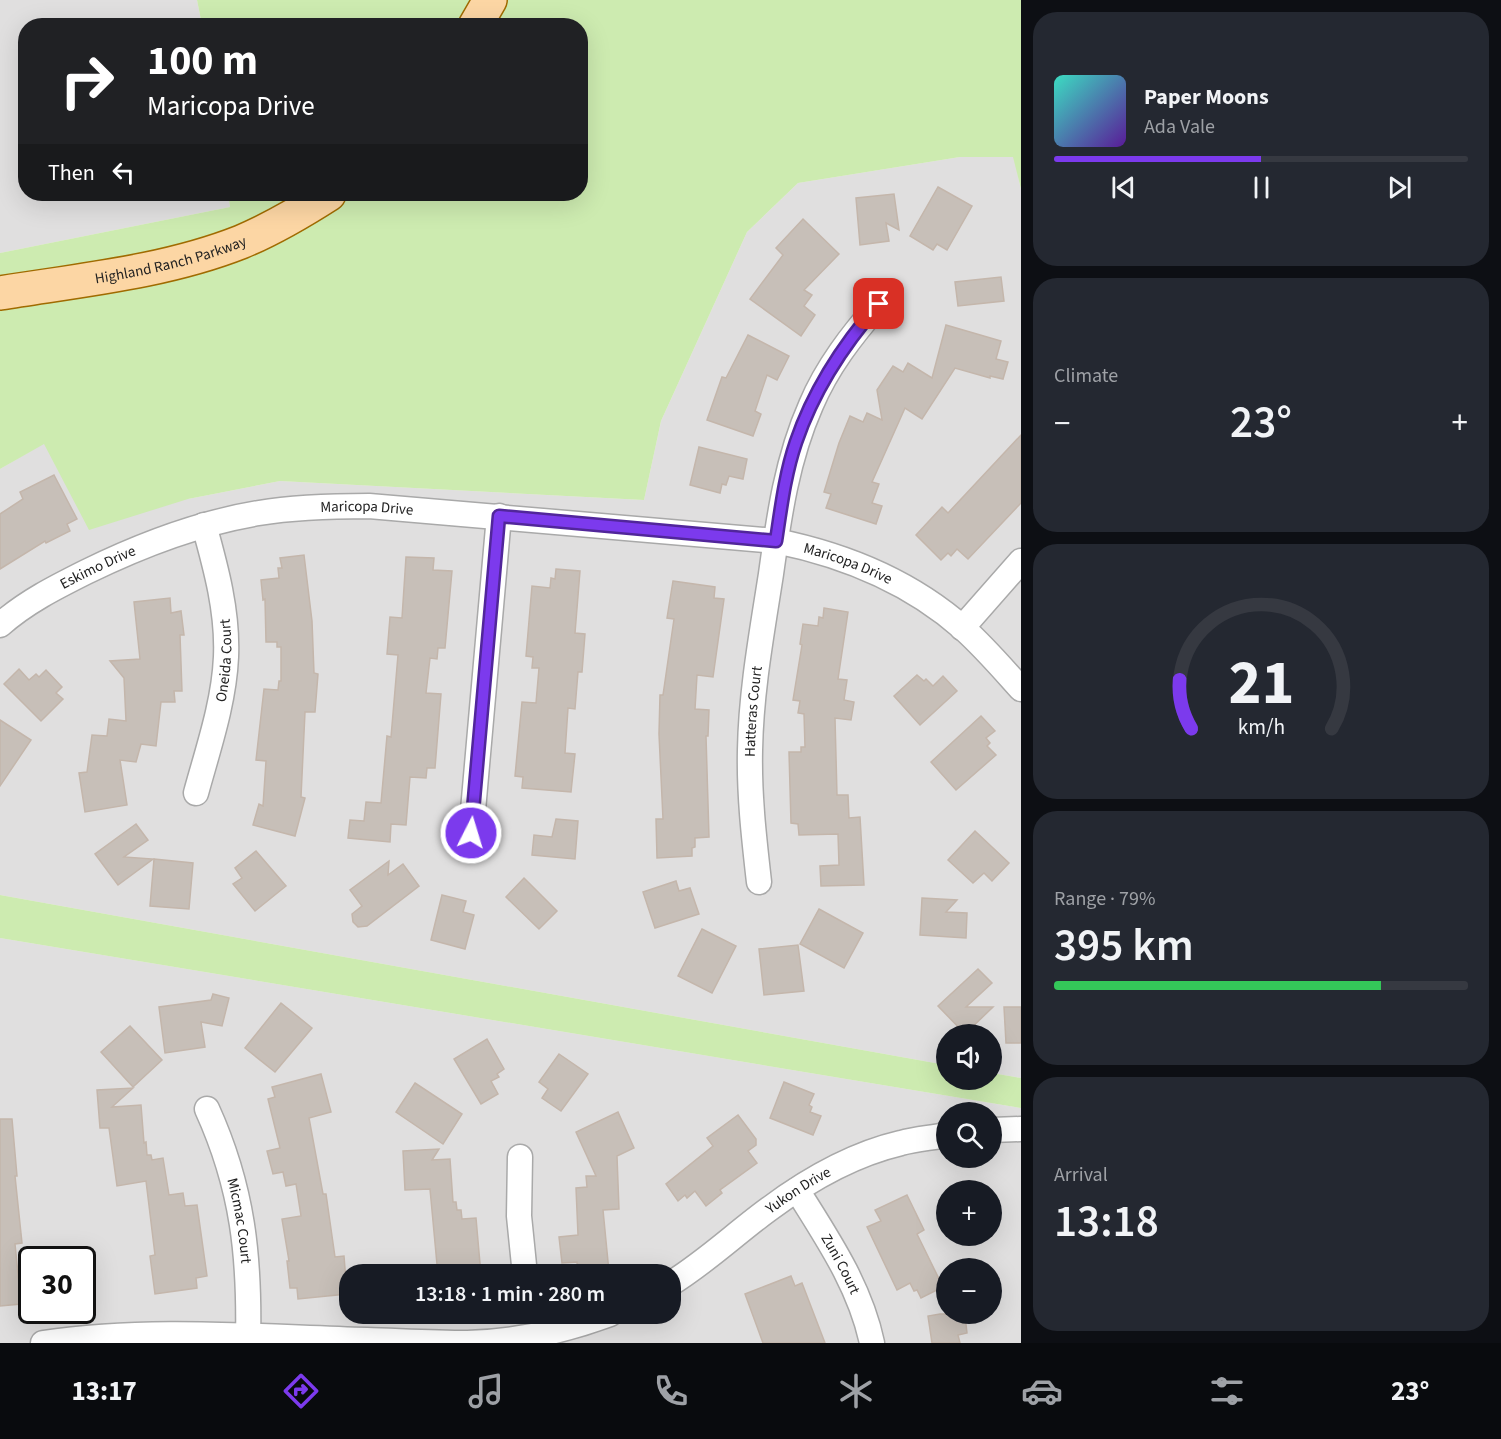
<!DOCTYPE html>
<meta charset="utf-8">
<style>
body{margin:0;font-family:"Source Sans 3",sans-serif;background:#242831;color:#f1f3f6;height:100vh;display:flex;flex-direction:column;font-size:22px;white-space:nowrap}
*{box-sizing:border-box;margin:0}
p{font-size:20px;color:#9ea1a6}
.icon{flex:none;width:33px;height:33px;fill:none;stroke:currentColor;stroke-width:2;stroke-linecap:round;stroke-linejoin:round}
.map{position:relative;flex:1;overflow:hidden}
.side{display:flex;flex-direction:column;gap:12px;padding:12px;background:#0d0f14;width:480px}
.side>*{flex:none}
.hud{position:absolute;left:18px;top:18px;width:570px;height:183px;border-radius:24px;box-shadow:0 6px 24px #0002;background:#202124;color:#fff;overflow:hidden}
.fabs{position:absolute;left:936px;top:1024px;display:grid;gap:12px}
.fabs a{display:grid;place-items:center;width:66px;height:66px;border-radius:50%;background:#171b24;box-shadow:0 6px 24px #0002;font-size:30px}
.speed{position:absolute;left:18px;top:1246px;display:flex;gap:12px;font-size:30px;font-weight:700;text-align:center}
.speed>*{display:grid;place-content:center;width:78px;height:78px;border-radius:50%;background:#171b24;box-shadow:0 6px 24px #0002;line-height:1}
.speed .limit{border:3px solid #111;border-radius:9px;background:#fff;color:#111}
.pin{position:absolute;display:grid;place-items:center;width:51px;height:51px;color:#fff;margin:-26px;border-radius:12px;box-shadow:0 3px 9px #0006}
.me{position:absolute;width:66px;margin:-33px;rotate:5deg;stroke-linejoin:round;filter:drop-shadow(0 0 4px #0008)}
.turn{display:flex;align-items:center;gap:21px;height:126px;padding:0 30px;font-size:27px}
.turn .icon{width:78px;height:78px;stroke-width:2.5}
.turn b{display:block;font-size:42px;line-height:51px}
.then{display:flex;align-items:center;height:57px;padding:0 30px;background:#0003;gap:12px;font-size:22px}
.big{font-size:45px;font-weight:600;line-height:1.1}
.side .tile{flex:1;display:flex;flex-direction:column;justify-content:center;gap:9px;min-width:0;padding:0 21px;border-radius:24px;background:#242831}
.side .dial{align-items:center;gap:0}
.dial svg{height:156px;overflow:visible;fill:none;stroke:#363941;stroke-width:7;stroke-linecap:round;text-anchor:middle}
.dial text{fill:#f1f3f6;stroke:none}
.song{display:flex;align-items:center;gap:18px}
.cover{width:72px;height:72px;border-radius:9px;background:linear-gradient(135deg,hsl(170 70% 55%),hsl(270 70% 35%))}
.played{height:6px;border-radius:3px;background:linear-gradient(90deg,#7c3aed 50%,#363941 50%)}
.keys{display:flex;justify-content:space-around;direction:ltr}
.heat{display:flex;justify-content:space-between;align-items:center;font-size:33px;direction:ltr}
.charge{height:9px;border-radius:4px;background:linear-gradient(90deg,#34c759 79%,#363941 0)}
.trip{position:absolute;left:339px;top:1264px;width:342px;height:60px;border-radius:24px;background:#171b24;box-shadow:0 6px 24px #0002;font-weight:600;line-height:60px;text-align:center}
.menu{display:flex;height:96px;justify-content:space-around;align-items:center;background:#090b0e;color:#9ea1a6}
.menu .icon{width:42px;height:42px}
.menu .selected{color:#7c3aed}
.menu b{font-size:27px;color:#f1f3f6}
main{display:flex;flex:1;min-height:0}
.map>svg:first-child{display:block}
.residential{fill:#e0dfdf;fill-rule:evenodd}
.grass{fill:#cdebb0}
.building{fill:#c7bfb8;stroke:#c4b6ab;stroke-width:1.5}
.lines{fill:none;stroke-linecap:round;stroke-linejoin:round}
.street-casing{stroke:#a9a9a9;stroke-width:27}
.primary-casing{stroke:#a06b00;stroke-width:36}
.street{stroke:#fff;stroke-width:24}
.primary{stroke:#fcd6a4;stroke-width:33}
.route-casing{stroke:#51269a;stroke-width:15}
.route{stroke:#7c3aed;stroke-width:10}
.labels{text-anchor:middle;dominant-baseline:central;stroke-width:5;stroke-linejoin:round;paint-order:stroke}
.street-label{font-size:15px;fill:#222;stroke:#fff}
</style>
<main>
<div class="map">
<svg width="1021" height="1343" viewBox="0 0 1021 1343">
<rect width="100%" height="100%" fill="#f2efe9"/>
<!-- residential -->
<g class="residential">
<path d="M 0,0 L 197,0 L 202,25 L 26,26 L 26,194 L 228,194 L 230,207 L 0,253 Z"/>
<path d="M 960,157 L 1014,157 L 1021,190 L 1021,1078 L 992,1073 L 992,1035 L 946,1035 L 946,1065 L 0,895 L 0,469 L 44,443 L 188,499 L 280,481 L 644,500 L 661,421 L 747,232 L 798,183 Z"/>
<path d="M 0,938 L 1021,1108 L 1021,1343 L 0,1343 ZM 946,1113 L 992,1113 L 992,1158 L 946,1158 ZM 946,1191 L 992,1191 L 992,1236 L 946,1236 ZM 32,1260 L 82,1260 L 82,1311 L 32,1311 ZM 946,1269 L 992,1269 L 992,1314 L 946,1314 ZM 350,1275 L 670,1275 L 670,1314 L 350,1314 Z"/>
</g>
<!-- grass -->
<g class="grass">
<path d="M 197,0 L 1021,0 L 1021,189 L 1013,157 L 960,157 L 798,183 L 747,232 L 661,421 L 644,500 L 280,481 L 188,499 L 89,530 L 44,444 L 0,469 L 0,253 L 230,207 L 228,194 L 580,194 L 580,26 L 202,25 Z"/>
<path d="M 0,895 L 946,1065 L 946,1080 L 992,1080 L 992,1073 L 1021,1078 L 1021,1108 L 0,938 Z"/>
</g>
<!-- building -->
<g class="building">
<path d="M 938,187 L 972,206 L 947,250 L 937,244 L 933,250 L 910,236 Z"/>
<path d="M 894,194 L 899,230 L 886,223 L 889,241 L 860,245 L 856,198 Z"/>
<path d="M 803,219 L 839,254 L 804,290 L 812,295 L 804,306 L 815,315 L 801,336 L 750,299 L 783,255 L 776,248 Z"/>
<path d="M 1001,277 L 1004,301 L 958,306 L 955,282 Z"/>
<path d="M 946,325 L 1001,341 L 996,359 L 1008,362 L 1003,379 L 990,376 L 990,378 L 955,368 L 922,419 L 905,408 L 872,482 L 879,484 L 872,503 L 882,506 L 876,524 L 826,508 L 831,494 L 824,492 L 839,443 L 850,416 L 863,422 L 867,413 L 882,420 L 877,390 L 893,366 L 903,372 L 908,363 L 932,378 Z"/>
<path d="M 748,335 L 789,356 L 777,380 L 767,375 L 755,411 L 761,414 L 753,436 L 707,420 L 722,377 L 726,378 Z"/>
<path d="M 1021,435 L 1021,503 L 968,559 L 957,549 L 951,556 L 948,553 L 941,560 L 916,535 L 942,507 L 948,513 Z"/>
<path d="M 699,447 L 747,459 L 743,479 L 729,476 L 726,485 L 722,484 L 720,493 L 690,485 Z"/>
<path d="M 54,475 L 77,519 L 67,524 L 70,531 L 46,543 L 45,541 L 0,569 L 0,514 L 23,499 L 20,492 Z"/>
<path d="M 304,555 L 312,621 L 314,673 L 318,674 L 315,712 L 305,712 L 301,797 L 305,798 L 295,836 L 253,825 L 259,804 L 263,806 L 266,761 L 256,760 L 264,689 L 278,690 L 279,681 L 281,681 L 281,647 L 277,647 L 277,642 L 266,642 L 265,599 L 263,600 L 261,580 L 279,578 L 278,568 L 282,568 L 280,558 Z"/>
<path d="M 406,557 L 434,558 L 433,570 L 452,571 L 445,648 L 438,648 L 437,659 L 430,658 L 426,693 L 441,694 L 435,768 L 427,768 L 426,778 L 410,777 L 406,825 L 391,824 L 390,842 L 348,838 L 350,820 L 364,821 L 366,802 L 381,803 L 387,736 L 391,737 L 398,655 L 387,654 L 390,617 L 402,618 Z"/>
<path d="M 556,569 L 580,571 L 575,633 L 585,634 L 582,672 L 578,672 L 575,709 L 568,708 L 565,753 L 575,754 L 571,792 L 522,788 L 523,777 L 515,776 L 522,702 L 536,703 L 539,668 L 532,668 L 533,657 L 526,656 L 532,586 L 550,588 L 551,578 L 555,579 Z"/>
<path d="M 673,581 L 715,587 L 714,598 L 724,599 L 713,677 L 697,675 L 695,709 L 709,710 L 708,736 L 706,736 L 709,837 L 695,838 L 695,847 L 692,848 L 692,856 L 657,858 L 656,819 L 663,819 L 659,734 L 660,695 L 663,695 L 674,619 L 667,618 Z"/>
<path d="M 170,598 L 171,613 L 181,611 L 184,635 L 180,635 L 182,691 L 174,691 L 175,702 L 161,702 L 156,746 L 141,744 L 136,762 L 120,760 L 127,805 L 85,812 L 79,773 L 87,772 L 92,735 L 107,736 L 109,719 L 126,721 L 124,678 L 110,661 L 140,659 L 134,602 Z"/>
<path d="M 824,608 L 848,612 L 838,679 L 847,680 L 844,700 L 854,702 L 851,720 L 835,718 L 837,795 L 848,795 L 849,818 L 860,817 L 864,885 L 821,886 L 820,866 L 839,865 L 838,834 L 799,835 L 798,824 L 791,823 L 789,752 L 801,752 L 801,747 L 805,747 L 804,714 L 798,713 L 800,701 L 793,700 L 802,645 L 800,644 L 803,624 L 818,626 L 819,617 L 823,618 Z"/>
<path d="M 19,669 L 29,680 L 36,674 L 39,677 L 46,670 L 62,687 L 56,693 L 63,699 L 41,721 L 4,684 Z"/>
<path d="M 917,675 L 924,681 L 926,679 L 933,686 L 943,676 L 957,691 L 920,725 L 894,696 Z"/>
<path d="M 981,716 L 995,731 L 986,738 L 990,743 L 987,746 L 996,755 L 956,790 L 931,762 Z"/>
<path d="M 0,720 L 31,740 L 0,786 Z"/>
<path d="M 556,819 L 578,821 L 575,859 L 532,855 L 534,835 L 552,837 Z"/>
<path d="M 136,824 L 148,840 L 124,857 L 153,859 L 118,885 L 95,854 Z"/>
<path d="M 975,831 L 1009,863 L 992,881 L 984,873 L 973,883 L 948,860 Z"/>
<path d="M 256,851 L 286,886 L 255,911 L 233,884 L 242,878 L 235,868 Z"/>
<path d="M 154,859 L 193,863 L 189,909 L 150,906 Z"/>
<path d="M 389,861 L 388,875 L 403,864 L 419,886 L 367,926 L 358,927 L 353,922 L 352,914 L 362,906 L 350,890 Z"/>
<path d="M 524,878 L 557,911 L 539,929 L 506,897 Z"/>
<path d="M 676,881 L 679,891 L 690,888 L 699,914 L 655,928 L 643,892 Z"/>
<path d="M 442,895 L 466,901 L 463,912 L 474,915 L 465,949 L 431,940 Z"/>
<path d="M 922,898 L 957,900 L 946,912 L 967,913 L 966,938 L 920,935 Z"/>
<path d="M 819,909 L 863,933 L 844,968 L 800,944 Z"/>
<path d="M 702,929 L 736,946 L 712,993 L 678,976 Z"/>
<path d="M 798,945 L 804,991 L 764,995 L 759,949 Z"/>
<path d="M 978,969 L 992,983 L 966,1007 L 993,1007 L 965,1034 L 938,1006 Z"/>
<path d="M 213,994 L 229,998 L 222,1026 L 201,1022 L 205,1047 L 165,1053 L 159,1007 L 211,1000 Z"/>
<path d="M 281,1003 L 312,1028 L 275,1072 L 245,1048 Z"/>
<path d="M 1004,1007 L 1021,1007 L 1021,1043 L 1006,1043 Z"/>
<path d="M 130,1026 L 162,1060 L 133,1087 L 101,1052 Z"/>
<path d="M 487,1039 L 504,1069 L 497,1074 L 499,1077 L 491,1081 L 498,1094 L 481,1104 L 454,1059 Z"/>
<path d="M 559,1054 L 588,1074 L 561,1111 L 542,1098 L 548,1089 L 539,1082 Z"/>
<path d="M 321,1074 L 331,1112 L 309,1118 L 323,1194 L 326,1194 L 335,1257 L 344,1256 L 347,1294 L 298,1299 L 297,1288 L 290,1288 L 287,1261 L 289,1261 L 282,1219 L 301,1216 L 296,1184 L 286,1186 L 283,1172 L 273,1174 L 267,1151 L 280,1148 L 268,1099 L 275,1097 L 272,1087 Z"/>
<path d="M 784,1082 L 814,1094 L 809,1105 L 812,1107 L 810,1112 L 821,1116 L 813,1135 L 770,1118 Z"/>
<path d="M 415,1083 L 462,1114 L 443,1144 L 396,1112 Z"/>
<path d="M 133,1088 L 112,1107 L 141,1105 L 144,1143 L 146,1142 L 147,1155 L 151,1155 L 152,1160 L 163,1158 L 169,1195 L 183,1193 L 185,1206 L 197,1205 L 207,1276 L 196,1278 L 197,1288 L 155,1294 L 150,1256 L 155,1255 L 146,1181 L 117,1186 L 109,1128 L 100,1128 L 97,1090 Z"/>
<path d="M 618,1112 L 634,1148 L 617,1156 L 619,1209 L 603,1210 L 609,1272 L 578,1275 L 577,1262 L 562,1263 L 559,1237 L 578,1235 L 576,1188 L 587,1187 L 586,1176 L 596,1176 L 576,1132 Z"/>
<path d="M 738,1115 L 756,1139 L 756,1145 L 748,1151 L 757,1163 L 720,1190 L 722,1193 L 706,1206 L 695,1191 L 687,1198 L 685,1195 L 678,1201 L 666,1184 L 713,1146 L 707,1138 Z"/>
<path d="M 0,1119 L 12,1119 L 17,1176 L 15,1176 L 22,1243 L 15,1244 L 21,1304 L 0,1306 Z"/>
<path d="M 439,1149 L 432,1160 L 450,1159 L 453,1202 L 456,1202 L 457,1210 L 461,1210 L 462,1219 L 476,1218 L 481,1275 L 438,1275 L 430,1189 L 405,1190 L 403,1151 Z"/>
<path d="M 907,1195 L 924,1230 L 917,1234 L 943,1287 L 921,1298 L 917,1290 L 914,1291 L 910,1283 L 897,1290 L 867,1227 L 881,1221 L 875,1210 Z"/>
<path d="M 791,1276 L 795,1286 L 802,1283 L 825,1343 L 763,1343 L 745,1294 Z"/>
<path d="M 940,1314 L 955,1314 L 956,1317 L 965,1316 L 967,1333 L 958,1335 L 960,1343 L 932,1343 L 928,1316 Z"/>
</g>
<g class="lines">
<defs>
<g id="street">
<path id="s1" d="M 0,625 C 26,602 56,587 86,572 C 141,545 198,523 259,513 C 295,507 332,506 369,506 L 776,541 C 845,555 911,582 964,629 C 985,648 1003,669 1021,689"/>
<path d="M 962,628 L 1021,561"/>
<path id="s2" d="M 196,793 C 208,749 224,703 226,657 C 228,612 216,568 204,525"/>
<path d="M 471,833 L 499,516"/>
<path id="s3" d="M 759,882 C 754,838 749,795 750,750 C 751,691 762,632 771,574 C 779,516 787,459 811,405 C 827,367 852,335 879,304"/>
<path id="s4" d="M 207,1109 C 243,1188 250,1257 248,1343"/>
<path d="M 992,1130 L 1021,1129"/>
<path d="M 520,1157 L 519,1216 L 525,1275"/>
<path id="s5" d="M 797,1190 C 827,1238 860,1286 872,1343"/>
<path id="s6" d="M 670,1284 C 706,1262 736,1233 769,1209 C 808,1180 854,1154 901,1143 C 916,1139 931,1138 946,1135"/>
<path d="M 43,1343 C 150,1327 259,1337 367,1340 C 400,1341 434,1343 467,1343 C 516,1342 564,1331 610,1314"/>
</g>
<g id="primary">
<path d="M 475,26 L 490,0"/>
<path id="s7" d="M 0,293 C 81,280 165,272 241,242 C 272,229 301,212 329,194"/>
</g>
</defs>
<!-- street casing -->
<use href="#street" class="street-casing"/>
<!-- primary casing -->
<use href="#primary" class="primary-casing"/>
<!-- street -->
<use href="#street" class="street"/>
<!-- primary -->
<use href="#primary" class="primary"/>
</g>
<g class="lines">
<defs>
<path id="route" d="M 471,833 L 499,516 L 776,541 C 781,508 785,474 796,442 C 814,389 843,345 879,304"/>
</defs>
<!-- route casing -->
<use href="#route" class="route-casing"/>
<!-- route -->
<use href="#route" class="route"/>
</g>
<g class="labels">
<!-- street labels -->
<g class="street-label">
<text stroke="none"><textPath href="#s7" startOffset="174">Highland Ranch Parkway</textPath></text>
<text stroke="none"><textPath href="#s1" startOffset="393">Maricopa Drive</textPath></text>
<text stroke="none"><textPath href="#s1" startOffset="879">Maricopa Drive</textPath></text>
<text stroke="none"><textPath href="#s1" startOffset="114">Eskimo Drive</textPath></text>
<text stroke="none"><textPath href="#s2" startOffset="136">Oneida Court</textPath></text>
<text stroke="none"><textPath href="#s3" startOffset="171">Hatteras Court</textPath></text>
<text stroke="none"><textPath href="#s6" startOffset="159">Yukon Drive</textPath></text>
<text stroke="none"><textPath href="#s4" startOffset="117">Micmac Court</textPath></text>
<text stroke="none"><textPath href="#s5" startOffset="86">Zuni Court</textPath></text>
</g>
</g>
</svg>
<div class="fabs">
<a><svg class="icon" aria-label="sound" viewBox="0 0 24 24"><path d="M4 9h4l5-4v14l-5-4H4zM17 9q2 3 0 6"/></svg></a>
<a><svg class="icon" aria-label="search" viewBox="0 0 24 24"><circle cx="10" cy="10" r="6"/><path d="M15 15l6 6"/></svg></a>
<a>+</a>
<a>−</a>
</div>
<div class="speed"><div class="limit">30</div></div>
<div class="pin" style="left:879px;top:304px;background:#d93025"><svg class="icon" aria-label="arrive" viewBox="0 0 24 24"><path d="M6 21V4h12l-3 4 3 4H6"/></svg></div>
<svg class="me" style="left:471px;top:833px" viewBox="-20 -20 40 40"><circle r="17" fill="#7c3aed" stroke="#fff" stroke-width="3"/><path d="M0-11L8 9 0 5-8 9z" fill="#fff"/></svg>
<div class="trip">13:18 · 1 min · 280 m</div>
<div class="hud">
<div class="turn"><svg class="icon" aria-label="right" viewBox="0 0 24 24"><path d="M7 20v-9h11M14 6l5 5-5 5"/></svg><div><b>100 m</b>Maricopa Drive</div></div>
<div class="then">Then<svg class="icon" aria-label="left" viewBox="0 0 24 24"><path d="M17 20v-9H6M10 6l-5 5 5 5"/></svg></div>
</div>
</div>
<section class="side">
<div class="tile">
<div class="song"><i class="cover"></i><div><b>Paper Moons</b><p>Ada Vale</p></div></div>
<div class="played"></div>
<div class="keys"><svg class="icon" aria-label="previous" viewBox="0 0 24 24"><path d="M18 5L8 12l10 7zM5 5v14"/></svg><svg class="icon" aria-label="pause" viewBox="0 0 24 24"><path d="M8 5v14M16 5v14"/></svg><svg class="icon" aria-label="next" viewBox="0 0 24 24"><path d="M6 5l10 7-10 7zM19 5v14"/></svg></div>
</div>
<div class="tile"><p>Climate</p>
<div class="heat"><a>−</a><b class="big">23°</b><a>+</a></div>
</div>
<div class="tile dial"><svg viewBox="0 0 100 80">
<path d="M14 69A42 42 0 1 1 86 69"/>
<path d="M14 69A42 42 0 0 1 8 44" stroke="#7c3aed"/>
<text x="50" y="56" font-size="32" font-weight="700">21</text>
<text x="50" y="72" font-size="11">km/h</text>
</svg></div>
<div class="tile"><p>Range · 79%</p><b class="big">395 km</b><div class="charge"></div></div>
<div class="tile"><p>Arrival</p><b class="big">13:18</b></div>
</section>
</main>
<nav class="menu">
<b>13:17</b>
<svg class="icon selected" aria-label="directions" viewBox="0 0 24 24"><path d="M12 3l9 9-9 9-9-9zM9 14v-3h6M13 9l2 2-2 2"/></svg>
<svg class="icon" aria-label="music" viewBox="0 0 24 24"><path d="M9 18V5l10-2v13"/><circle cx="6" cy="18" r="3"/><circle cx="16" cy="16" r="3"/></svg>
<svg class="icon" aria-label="phone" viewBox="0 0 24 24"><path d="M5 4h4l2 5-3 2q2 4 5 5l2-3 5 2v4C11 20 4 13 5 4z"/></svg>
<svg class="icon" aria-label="climate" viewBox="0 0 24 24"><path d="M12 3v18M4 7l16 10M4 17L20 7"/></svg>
<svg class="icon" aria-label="car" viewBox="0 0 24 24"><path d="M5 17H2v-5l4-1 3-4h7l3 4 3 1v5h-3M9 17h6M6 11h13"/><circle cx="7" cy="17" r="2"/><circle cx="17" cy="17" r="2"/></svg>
<svg class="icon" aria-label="filters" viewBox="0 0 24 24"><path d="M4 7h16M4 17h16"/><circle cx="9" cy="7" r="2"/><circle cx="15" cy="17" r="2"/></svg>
<b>23°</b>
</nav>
